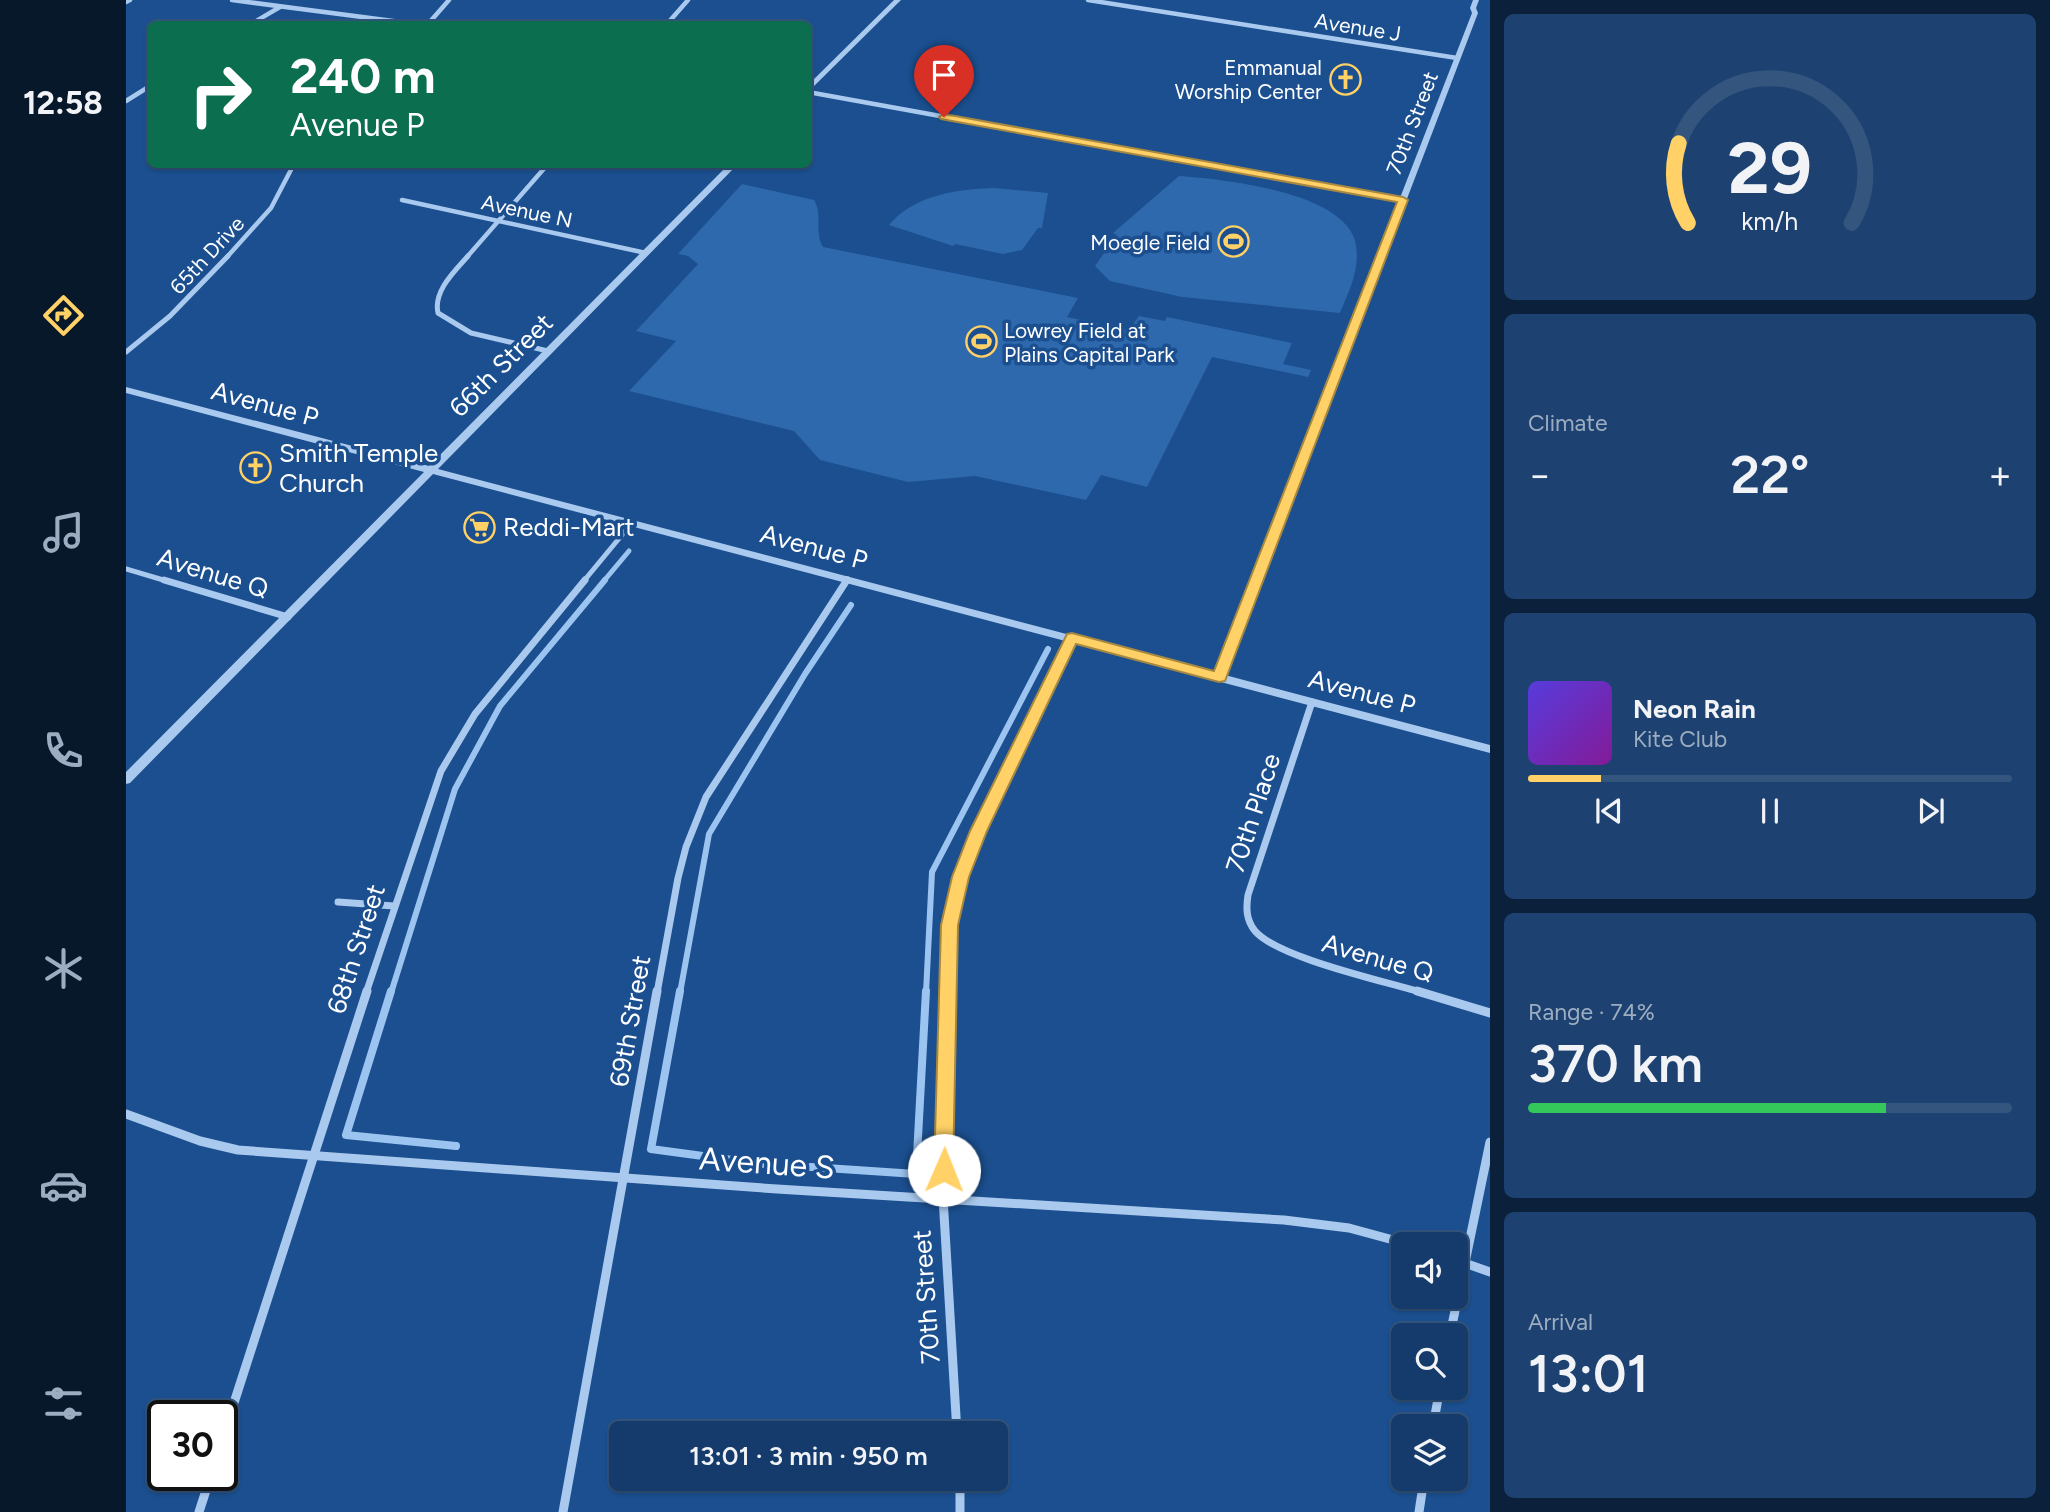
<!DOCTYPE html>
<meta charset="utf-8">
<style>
body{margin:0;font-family:Figtree,sans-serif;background:#1d4271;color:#f1f3f6;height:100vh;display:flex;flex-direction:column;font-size:26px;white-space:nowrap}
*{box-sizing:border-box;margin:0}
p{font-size:23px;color:#9dadc1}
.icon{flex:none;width:38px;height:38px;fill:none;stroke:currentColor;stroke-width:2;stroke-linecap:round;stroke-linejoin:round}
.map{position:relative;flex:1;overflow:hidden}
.details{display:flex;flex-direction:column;gap:14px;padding:14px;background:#0b203b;width:560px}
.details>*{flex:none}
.hud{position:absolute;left:21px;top:21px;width:665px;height:147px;border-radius:10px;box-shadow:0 2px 5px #0004,0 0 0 2px #33557e;background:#0b6e4f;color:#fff;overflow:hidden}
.fabs{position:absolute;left:1265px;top:1232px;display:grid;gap:14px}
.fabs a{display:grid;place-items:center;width:77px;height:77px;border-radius:10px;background:#143b6b;box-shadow:0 2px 5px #0004,0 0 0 2px #33557e;font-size:35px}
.speed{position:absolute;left:21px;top:1400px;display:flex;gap:14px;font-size:35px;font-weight:700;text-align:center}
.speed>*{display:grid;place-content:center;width:91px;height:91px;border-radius:50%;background:#143b6b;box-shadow:0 2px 5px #0004,0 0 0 2px #33557e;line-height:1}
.speed .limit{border:4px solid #111;border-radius:10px;background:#fff;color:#111}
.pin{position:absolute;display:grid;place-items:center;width:60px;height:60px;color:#fff;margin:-72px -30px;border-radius:50% 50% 50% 0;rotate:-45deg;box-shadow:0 0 7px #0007}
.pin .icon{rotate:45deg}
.me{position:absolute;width:77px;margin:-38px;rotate:1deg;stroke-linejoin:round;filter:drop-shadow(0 0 5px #0008)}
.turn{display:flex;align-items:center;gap:24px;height:147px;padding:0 28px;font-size:32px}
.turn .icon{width:91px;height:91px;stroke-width:2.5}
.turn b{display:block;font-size:49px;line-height:60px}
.big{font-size:52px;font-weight:600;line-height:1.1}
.details .card{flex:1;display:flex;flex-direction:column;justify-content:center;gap:10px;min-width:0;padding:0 24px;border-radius:10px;background:#1d4271}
.details .dial{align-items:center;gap:0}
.dial svg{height:182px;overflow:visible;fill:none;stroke:#33557e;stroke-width:7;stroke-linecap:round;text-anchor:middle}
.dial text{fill:#f1f3f6;stroke:none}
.song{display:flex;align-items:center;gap:21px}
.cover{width:84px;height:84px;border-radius:10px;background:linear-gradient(135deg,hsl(250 70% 55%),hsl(290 70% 35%))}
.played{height:7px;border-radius:4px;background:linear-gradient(90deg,#ffd166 15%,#33557e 15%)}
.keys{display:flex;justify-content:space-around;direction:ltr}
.heat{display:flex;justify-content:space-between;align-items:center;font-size:38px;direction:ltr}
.charge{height:10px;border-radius:5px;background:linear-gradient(90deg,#34c759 74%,#33557e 0)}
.trip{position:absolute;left:483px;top:1421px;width:399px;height:70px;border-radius:10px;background:#143b6b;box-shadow:0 2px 5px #0004,0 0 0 2px #33557e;font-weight:600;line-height:70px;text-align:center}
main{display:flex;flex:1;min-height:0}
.dock{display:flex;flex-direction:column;width:126px;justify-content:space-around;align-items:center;background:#08182b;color:#9dadc1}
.dock .icon{width:49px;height:49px}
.dock .selected{color:#ffd166}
.dock b{font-size:32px;color:#f1f3f6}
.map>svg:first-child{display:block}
.green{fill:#2e69ad}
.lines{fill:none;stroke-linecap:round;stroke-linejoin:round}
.stream-far2{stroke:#9cc4f0;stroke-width:5}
.stream-far1{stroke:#9cc4f0;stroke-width:6}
.stream{stroke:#9cc4f0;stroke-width:8}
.minor-far3{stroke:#a9c9ee;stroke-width:4.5}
.minor-far2{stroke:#a9c9ee;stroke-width:5}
.minor-far1{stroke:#a9c9ee;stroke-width:7}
.minor{stroke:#a9c9ee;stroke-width:9}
.tertiary{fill:#a9c9ee;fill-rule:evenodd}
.route{fill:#ffd166;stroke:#a68842;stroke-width:2}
.labels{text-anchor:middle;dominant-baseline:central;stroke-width:7;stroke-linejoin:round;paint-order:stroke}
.far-street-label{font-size:21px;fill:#fff;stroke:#1b4f8f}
.far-poi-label{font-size:21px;fill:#fff;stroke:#1b4f8f;text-anchor:end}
.street-label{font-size:26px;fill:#fff;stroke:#1b4f8f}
.poi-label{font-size:26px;fill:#fff;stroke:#1b4f8f;text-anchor:start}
.near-street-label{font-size:32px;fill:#fff;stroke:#1b4f8f}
</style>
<main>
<nav class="dock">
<b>12:58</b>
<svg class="icon selected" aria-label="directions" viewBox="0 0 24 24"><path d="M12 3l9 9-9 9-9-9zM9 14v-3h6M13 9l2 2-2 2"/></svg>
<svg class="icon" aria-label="music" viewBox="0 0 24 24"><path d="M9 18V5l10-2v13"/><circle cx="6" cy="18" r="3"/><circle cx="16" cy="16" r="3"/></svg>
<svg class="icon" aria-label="phone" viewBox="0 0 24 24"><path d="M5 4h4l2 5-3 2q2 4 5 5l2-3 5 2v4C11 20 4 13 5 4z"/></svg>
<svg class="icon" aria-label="climate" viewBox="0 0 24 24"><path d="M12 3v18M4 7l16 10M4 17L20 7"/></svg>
<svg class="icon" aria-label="car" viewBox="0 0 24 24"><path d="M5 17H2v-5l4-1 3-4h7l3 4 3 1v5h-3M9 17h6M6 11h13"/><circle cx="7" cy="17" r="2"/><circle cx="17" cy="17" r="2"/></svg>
<svg class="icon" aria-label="filters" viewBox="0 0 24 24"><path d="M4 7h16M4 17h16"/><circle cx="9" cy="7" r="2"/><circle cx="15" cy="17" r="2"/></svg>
</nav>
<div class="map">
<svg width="1364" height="1512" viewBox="0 0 1364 1512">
<rect width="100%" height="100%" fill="#1b4f8f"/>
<!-- green -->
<g class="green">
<path d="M 1053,176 C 1096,179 1222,192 1230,245 C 1234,270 1223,291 1214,313 L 1056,297 L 984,281 L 969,266 L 991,235 L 987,233 Z"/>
<path d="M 616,184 L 688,200 C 697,214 688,233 697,247 L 952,298 L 941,317 L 1003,330 L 1013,316 L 1039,321 L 1041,317 L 1166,343 L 1157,364 L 1185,370 L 1182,377 L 1086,357 L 1021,487 L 975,475 L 960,500 L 849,476 L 782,482 L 694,460 L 668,431 L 503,391 L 550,341 L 510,331 L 572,264 L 562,256 L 552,254 Z"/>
<path d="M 869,188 L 922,193 L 916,228 L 912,228 L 896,250 L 877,254 L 829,244 L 827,246 L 763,225 C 788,195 831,189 869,188 Z"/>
</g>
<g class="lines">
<!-- stream-far2 -->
<path class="stream-far2" d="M 477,582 L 503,551"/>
<!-- stream-far1 -->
<g class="stream-far1">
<path d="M 265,993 L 329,789 L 374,706 L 479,580"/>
<path d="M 554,993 L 583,834 L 679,674 L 725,605"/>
<path d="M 800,993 L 806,872 L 922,649"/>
</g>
<!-- stream -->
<g class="stream">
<path d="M 265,991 L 220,1135 L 330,1146"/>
<path d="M 554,991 L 525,1149 L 636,1164"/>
<path d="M 685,1167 L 790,1174 L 800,991"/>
</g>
<!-- minor-far3 -->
<g class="minor-far3">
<path d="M 106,0 L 290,24"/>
<path d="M 962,0 L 1331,58"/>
<path d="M 0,2 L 4,0"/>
<path d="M 125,24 L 154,7"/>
<path d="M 302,24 L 323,0"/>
<path d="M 541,24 L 562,0"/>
<path d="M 682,92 L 1277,200"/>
<path d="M 0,101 L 24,86"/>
<path d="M 276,200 L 520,253"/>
<path d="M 101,257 L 145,208 L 168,164"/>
<path d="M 341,257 L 422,164"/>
</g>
<!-- minor-far2 -->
<g class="minor-far2">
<path d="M 342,256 C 329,271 307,291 312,313 L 345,333 L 422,351"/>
<path d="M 0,352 L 44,316 L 102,256"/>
<path d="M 0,569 L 44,582"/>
<path d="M 457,582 L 505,524"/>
<path d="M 720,582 L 722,579"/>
</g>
<!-- minor-far1 -->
<g class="minor-far1">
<path d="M 38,580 L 162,617"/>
<path d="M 1186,702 L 1122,895 C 1120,908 1120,920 1129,931 C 1152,958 1258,981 1297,993"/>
<path d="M 212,902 L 268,906"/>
<path d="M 240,993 L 315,771 L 349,714 L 459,580"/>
<path d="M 531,993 L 552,878 L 560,847 L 580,797 L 721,580"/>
<path d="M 822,993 L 823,925 L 841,857 L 946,638"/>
</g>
<!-- minor -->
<g class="minor">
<path d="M 822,991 L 817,1197 L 831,1433"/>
<path d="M 1291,991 L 1364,1013"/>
<path d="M 0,1114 L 74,1141 L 112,1150 L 651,1189 L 1158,1220 L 1223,1228 L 1282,1244"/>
<path d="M 1330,1260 L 1364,1272"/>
<path d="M 1324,1335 L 1364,1142"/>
<path d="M 1307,1426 L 1314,1388"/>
<path d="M 96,1440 L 241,991"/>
<path d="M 834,1479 L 834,1512"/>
<path d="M 73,1512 L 85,1475"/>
<path d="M 437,1512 L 531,991"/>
<path d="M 1293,1512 L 1298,1479"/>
</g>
<!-- tertiary -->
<g class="tertiary">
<path d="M 768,0 L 775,0 L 682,92 L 682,85 Z"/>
<path d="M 1347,0 L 1353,0 L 1350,8 L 1352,13 L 1099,675 L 1364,745 L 1364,753 L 307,474 L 4,783 L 0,784 L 0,772 L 298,472 L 0,393 L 0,387 L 303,466 L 603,164 L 612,164 L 312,469 L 1089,673 L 1346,13 L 1344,8 Z"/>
</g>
</g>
<!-- route -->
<path class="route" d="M 818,114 L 1277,197 L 1282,200 L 1099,681 L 1093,682 L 950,644 L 861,831 L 843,877 L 832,925 L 827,1170 L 825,1176 L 818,1179 L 811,1176 L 808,1170 L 815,925 L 826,877 L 844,831 L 941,634 L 946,633 L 1088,671 L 1271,202 L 815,119 L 813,117 Z"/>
<!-- icons -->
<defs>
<symbol id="church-ring" viewBox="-11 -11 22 22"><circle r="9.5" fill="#1b4f8f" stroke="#ffd166" stroke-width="1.5"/><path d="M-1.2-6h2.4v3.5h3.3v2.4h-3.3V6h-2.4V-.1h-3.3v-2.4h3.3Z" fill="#ffd166"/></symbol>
<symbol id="stadium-ring" viewBox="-11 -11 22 22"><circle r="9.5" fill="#1b4f8f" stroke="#ffd166" stroke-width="1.5"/><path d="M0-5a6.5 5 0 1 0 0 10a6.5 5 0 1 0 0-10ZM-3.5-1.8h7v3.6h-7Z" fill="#ffd166"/></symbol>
<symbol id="supermarket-ring" viewBox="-11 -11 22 22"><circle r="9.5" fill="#1b4f8f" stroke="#ffd166" stroke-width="1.5"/><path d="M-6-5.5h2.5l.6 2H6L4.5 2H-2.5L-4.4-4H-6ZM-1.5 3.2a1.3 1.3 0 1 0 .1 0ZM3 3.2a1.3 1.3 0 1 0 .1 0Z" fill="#ffd166"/></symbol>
</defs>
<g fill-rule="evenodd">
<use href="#church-ring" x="1202" y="62" width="35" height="35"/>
<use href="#stadium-ring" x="1090" y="224" width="35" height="35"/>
<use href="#stadium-ring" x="838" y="324" width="35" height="35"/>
<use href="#church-ring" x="112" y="450" width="35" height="35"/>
<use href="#supermarket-ring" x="336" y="510" width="35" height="35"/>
</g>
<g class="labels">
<!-- far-street labels -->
<g class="far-street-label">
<text transform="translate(1232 27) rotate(9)">Avenue J</text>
<text transform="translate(1286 123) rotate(-69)">70th Street</text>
<text transform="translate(401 211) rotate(12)">Avenue N</text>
<text transform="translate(81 255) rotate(-47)">65th Drive</text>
</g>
<!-- far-poi labels -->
<g class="far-poi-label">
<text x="1196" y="67">Emmanual<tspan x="1196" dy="24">Worship Center</tspan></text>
<text x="1084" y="242">Moegle Field</text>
<text x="878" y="330" text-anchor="start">Lowrey Field at<tspan x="878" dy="24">Plains Capital Park</tspan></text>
</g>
<!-- street labels -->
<g class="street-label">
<text transform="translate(375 365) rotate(-45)">66th Street</text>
<text transform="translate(139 404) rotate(15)">Avenue P</text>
<text transform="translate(688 547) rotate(15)">Avenue P</text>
<text transform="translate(87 573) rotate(17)">Avenue Q</text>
<text transform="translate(1236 692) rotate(15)">Avenue P</text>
<text transform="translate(1127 813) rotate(-72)">70th Place</text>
<text transform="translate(230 949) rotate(-72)">68th Street</text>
<text transform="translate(1252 958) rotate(16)">Avenue Q</text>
<text transform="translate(504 1021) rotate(-80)">69th Street</text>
<text transform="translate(800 1297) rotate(-94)">70th Street</text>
</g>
<!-- poi labels -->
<g class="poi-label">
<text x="153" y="453">Smith Temple<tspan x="153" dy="30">Church</tspan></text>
<text x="377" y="527">Reddi-Mart</text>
</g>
<!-- near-street labels -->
<g class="near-street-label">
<text transform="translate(641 1163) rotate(4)">Avenue S</text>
</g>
</g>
</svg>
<div class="fabs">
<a><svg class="icon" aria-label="sound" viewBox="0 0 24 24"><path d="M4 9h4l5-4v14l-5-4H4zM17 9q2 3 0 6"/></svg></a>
<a><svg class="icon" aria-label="search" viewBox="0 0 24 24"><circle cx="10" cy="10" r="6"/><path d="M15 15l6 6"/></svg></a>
<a><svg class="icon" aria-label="layers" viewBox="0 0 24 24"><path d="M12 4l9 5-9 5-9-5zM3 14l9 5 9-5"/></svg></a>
</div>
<div class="speed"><div class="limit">30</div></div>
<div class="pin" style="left:818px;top:117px;background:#d93025"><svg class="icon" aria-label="arrive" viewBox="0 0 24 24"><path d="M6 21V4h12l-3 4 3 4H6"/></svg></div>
<svg class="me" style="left:818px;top:1170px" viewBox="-20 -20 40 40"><circle r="19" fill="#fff"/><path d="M0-13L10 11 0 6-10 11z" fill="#ffd166"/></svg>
<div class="trip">13:01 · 3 min · 950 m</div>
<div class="hud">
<div class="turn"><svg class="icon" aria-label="right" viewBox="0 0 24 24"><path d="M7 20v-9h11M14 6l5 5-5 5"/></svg><div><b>240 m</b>Avenue P</div></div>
</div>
</div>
<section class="details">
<div class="card dial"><svg viewBox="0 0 100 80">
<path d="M14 69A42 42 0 1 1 86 69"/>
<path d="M14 69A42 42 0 0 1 10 34" stroke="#ffd166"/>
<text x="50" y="56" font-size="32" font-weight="700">29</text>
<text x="50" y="72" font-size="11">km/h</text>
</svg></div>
<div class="card"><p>Climate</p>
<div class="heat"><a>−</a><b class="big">22°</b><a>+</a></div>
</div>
<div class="card">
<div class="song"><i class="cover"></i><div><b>Neon Rain</b><p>Kite Club</p></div></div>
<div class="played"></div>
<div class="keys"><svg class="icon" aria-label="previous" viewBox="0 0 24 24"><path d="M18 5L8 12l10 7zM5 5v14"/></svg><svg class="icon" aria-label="pause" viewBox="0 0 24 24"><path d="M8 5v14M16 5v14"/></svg><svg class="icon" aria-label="next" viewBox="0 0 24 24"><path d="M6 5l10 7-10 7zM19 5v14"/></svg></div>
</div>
<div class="card"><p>Range · 74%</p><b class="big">370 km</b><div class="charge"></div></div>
<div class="card"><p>Arrival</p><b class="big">13:01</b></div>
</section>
</main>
